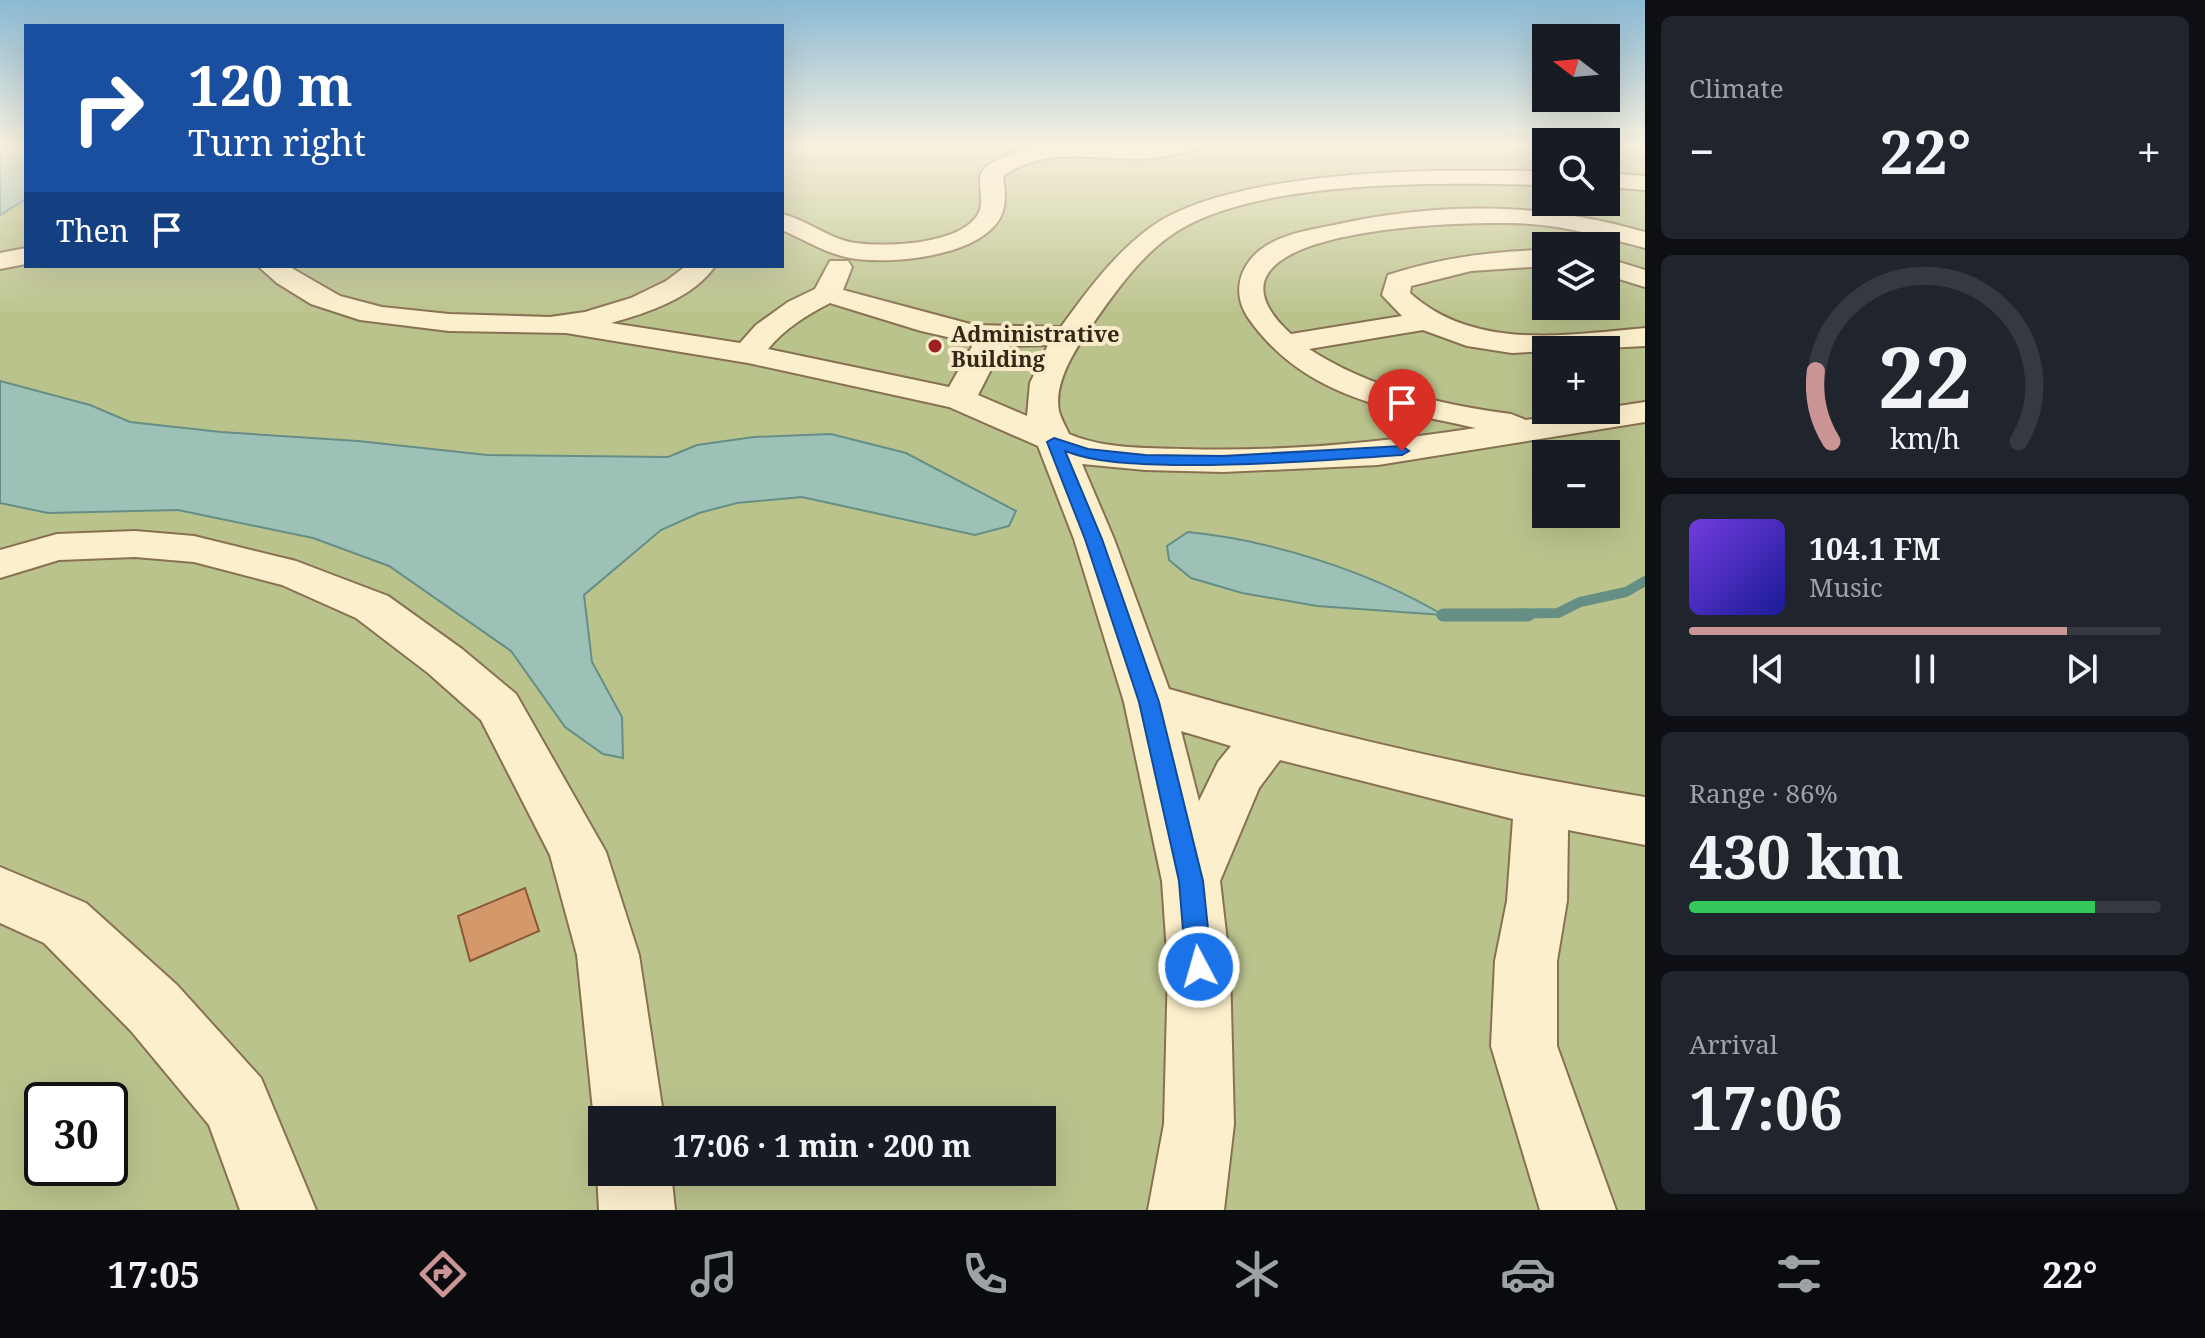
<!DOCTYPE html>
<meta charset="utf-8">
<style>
body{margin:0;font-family:"Noto Serif",serif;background:#20242c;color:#f1f3f6;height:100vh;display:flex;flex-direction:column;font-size:30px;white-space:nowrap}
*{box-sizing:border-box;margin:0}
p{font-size:26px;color:#9ea1a6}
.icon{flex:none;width:44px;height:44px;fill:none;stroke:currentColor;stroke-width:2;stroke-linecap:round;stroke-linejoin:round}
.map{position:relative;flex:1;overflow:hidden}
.drawer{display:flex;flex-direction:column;gap:16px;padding:16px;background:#0d0f14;width:560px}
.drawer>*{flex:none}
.banner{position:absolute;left:24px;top:24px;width:760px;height:244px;border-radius:0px;box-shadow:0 8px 32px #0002;background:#1a4fa0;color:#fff;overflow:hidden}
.needle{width:52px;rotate:286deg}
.tools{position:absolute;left:1532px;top:24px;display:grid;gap:16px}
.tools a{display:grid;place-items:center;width:88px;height:88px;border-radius:0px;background:#171b24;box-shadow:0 8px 32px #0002;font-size:40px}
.speed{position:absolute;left:24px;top:1082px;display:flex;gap:16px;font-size:40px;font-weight:700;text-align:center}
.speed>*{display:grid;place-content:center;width:104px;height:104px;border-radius:50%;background:#171b24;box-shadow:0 8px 32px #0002;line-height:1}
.speed .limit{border:4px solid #111;border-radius:12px;background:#fff;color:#111}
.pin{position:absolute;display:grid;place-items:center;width:68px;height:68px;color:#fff;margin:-82px -34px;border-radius:50% 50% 50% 0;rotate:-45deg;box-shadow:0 0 8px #0007}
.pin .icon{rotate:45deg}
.me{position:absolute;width:88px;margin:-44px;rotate:354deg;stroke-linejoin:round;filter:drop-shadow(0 0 6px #0008)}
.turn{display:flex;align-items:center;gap:28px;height:168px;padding:0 32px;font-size:36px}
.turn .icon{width:104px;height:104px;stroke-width:2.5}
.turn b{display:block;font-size:56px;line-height:68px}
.then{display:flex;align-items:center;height:76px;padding:0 32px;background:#0003;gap:16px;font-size:30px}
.big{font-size:60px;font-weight:700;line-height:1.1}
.drawer .widget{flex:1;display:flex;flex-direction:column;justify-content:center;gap:12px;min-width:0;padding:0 28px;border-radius:12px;background:#20242c}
.drawer .dial{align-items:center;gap:0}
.dial svg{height:208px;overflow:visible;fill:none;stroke:#363941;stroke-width:7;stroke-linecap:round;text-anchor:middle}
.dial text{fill:#f1f3f6;stroke:none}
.song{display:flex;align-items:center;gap:24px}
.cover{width:96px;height:96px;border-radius:12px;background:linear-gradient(135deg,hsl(260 70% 55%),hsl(240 70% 35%))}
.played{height:8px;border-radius:4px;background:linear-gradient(90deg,#cb9495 80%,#363941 80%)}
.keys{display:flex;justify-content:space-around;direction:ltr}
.heat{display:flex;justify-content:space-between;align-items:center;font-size:44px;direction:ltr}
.charge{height:12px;border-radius:6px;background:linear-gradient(90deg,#34c759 86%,#363941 0)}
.trip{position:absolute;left:588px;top:1106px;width:468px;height:80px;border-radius:0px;background:#171b24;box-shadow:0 8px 32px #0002;font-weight:700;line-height:80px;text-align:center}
.tabs{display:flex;height:128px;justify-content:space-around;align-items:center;background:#090b0e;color:#9ea1a6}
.tabs .icon{width:56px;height:56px}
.tabs .on{color:#cb9495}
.tabs b{font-size:36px;color:#f1f3f6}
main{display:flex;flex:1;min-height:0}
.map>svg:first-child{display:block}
.cemetery{fill:#bbc38d;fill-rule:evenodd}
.water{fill:#9ec1b7;stroke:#658e85;stroke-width:2}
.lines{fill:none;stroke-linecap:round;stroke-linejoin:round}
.stream-far1{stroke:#658e85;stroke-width:10}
.stream{stroke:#658e85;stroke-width:13}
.building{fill:#d3996b;stroke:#895937;stroke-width:2}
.minor-casing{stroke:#887052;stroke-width:4}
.minor{fill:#fcefcc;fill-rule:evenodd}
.route{fill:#1a73e8;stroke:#114b97;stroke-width:2}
.poi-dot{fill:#9c201e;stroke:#f8ebc9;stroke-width:3}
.labels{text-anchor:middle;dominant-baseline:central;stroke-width:8;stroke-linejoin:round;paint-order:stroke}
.far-poi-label{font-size:22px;font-weight:bold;fill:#362819;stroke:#f8ebc9;text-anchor:start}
</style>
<main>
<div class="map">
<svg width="1645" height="1210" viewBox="0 0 1645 1210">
<rect width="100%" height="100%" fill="#f1e1b9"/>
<!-- cemetery -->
<path class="cemetery" d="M 0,146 L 26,146 L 26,266 L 782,266 L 782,146 L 1546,146 L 1546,202 L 1606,202 L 1606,146 L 1645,146 L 1645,1210 L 0,1210 ZM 1546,246 L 1606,246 L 1606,306 L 1546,306 ZM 1546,350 L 1606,350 L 1606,410 L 1546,410 ZM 1546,454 L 1606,454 L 1606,514 L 1546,514 ZM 42,1100 L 110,1100 L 110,1168 L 42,1168 ZM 602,1120 L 1042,1120 L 1042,1172 L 602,1172 Z"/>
<!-- water -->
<g class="water">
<path d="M 0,146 L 26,146 L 26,199 L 0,215 Z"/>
<path d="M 0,381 L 90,405 L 130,422 L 221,432 L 358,441 L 487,455 L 668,457 L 697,445 L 754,437 L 831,434 L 906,453 L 1016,511 L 1009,526 L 975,535 L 802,497 L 737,503 L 699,513 L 661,530 L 584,595 L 592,662 L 622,717 L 623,758 L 603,754 L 565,727 L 511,651 L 389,566 L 313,538 L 178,510 L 48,513 L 0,503 Z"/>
<path d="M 1188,532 C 1271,540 1371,572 1443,615 L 1317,606 L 1242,593 L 1191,578 L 1169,560 L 1167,546 Z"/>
</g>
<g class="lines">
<!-- stream-far1 -->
<path class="stream-far1" d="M 1443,615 L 1558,613 L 1580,602 L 1626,592 L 1645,581"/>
<!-- stream -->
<path class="stream" d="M 1443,615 L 1528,615"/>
</g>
<!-- building -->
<path class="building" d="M 525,888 L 539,931 L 470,961 L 458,916 Z"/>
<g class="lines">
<defs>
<g id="minor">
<path d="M 1034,146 L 1197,146 L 1194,150 C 1175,155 1157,158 1138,159 C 1090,159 1045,147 1003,176 C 1005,191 1007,205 1000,218 C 978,257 890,265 850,258 C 825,253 805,240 782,230 L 782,214 C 808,220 830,240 856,243 C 887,247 957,245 977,216 C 986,202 977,187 981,174 C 985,161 1022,149 1034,146 Z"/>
<path d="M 1430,171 L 1546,171 L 1546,185 C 1447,183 1252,177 1170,236 C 1139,258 1116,291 1094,322 C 1078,345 1053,381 1059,411 C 1061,419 1066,427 1069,434 C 1105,449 1144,448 1183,449 C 1282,452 1379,443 1476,428 C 1389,409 1304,397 1249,319 C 1232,295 1238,268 1260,250 C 1281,234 1309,230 1334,225 C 1438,202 1543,202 1645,232 L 1645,248 C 1607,238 1571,227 1531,224 C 1482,220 1170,224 1291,334 L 1402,316 L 1382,295 L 1388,275 C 1440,258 1492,251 1546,250 L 1546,266 L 1471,271 L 1411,286 L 1410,293 C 1474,351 1566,335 1645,328 L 1645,346 L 1512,353 L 1467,346 L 1423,330 L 1309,349 C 1369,388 1441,405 1511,414 L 1526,420 L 1645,402 L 1645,422 L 1378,465 L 1223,472 L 1145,470 L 1082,464 L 1114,539 L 1169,689 C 1326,734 1484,771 1645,797 L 1645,845 L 1568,830 L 1567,901 L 1557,961 L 1557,1046 L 1616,1210 L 1540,1210 L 1491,1046 L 1495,961 L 1507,901 L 1513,819 L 1280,760 L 1259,788 L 1220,881 L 1230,967 L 1234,1124 L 1224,1210 L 1148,1210 L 1164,1124 L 1168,967 L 1162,881 L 1124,702 L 1074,539 L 1038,446 L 949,407 L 748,363 L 566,333 L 449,331 L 360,320 L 311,304 L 277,283 L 258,266 L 288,266 L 340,296 L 382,307 L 449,314 L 550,317 L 585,312 L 631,298 L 666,281 L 686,266 L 715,266 C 693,298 647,313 611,323 L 740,343 L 756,325 L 788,302 L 815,289 L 830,261 L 848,261 L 852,267 L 843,290 L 974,325 L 1061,327 C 1087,291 1115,253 1151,227 C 1214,182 1352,173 1430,171 ZM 830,303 L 921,331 L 974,343 L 949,387 L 768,349 C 785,328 807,315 830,303 ZM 1048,345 L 1030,383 L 1027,416 L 978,395 L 1003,346 ZM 1181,731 L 1231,746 L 1218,762 L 1199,801 Z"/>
<path d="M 1606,173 L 1645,176 L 1645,190 L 1606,187 Z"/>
<path d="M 26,248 L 26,264 L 0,269 L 0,253 Z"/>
<path d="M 1606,258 L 1645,270 L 1645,287 L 1606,275 Z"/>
<path d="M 135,531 L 194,536 L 296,561 L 388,596 L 462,649 L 516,694 L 606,852 L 639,955 L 664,1120 L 602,1120 L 602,1140 L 594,1120 L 577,955 L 550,855 L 481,720 L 428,673 L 356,618 L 282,585 L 194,562 L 135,557 L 59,560 L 0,578 L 0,550 L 57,534 Z"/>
<path d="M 0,867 L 86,903 L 177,985 L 261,1078 L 316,1210 L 240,1210 L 209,1125 L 131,1031 L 44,943 L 0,923 Z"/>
<path d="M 602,1161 L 602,1172 L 671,1172 L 675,1210 L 599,1210 L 597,1172 Z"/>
</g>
</defs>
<!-- minor casing -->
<use href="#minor" class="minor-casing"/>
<!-- minor -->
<use href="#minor" class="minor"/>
</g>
<!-- sky -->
<linearGradient id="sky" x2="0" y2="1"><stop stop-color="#8ab9d4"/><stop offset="0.46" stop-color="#f9f2e0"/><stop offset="1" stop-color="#f9f2e0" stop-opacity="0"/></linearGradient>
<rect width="1645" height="316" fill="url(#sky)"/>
<!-- route -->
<path class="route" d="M 1054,438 L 1088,449 L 1145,455 L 1223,456 L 1402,446 L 1409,451 L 1402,455 C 1326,460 1250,466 1175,465 C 1139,464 1099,464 1065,451 L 1102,539 L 1159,702 L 1203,881 L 1212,967 L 1208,976 L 1199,979 L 1190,976 L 1186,967 L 1179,881 L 1139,702 L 1085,539 L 1047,442 Z"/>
<!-- markers -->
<circle class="poi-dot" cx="935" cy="346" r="8"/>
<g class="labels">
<!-- far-poi labels -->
<g class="far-poi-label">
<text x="951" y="333">Administrative<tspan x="951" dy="25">Building</tspan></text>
</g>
</g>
</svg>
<div class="tools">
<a><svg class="needle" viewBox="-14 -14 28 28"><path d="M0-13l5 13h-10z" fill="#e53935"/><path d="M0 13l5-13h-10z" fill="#9ea1a6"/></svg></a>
<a><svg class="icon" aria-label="search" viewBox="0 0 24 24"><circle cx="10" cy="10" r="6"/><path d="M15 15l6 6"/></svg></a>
<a><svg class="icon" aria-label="layers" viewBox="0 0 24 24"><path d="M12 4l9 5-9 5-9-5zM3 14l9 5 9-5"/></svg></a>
<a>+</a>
<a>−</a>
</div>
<div class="speed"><div class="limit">30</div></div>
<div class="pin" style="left:1402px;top:451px;background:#d93025"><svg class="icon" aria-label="arrive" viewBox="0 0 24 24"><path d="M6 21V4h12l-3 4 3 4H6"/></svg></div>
<svg class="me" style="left:1199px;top:967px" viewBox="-20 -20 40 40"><circle r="17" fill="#1a73e8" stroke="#fff" stroke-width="3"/><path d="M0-11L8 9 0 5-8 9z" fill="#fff"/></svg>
<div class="trip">17:06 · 1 min · 200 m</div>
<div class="banner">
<div class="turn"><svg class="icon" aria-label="right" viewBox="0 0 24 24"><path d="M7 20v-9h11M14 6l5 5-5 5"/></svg><div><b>120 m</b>Turn right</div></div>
<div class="then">Then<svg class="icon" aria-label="arrive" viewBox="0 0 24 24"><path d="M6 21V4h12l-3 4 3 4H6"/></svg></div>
</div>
</div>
<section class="drawer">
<div class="widget"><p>Climate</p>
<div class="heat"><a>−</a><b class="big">22°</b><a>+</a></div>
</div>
<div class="widget dial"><svg viewBox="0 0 100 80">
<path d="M14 69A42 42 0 1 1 86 69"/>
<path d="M14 69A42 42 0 0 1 8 42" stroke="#cb9495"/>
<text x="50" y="56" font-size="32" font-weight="700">22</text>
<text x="50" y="72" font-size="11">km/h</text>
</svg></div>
<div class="widget">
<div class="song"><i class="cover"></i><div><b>104.1 FM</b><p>Music</p></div></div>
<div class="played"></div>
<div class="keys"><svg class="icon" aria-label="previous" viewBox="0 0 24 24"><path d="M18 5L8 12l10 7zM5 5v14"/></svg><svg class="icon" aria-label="pause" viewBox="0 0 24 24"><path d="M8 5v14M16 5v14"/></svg><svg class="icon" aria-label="next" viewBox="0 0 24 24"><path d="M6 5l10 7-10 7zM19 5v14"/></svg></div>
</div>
<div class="widget"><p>Range · 86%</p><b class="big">430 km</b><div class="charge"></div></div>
<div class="widget"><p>Arrival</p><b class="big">17:06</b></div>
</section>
</main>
<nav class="tabs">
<b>17:05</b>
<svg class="icon on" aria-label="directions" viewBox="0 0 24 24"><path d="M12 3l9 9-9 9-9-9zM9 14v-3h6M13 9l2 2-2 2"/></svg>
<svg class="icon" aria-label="music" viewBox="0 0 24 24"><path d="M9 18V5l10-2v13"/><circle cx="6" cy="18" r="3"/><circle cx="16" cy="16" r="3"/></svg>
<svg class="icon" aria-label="phone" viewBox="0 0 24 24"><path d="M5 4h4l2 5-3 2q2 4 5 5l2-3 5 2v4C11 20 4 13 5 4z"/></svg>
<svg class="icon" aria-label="climate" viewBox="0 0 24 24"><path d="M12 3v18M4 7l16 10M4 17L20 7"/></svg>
<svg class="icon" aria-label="car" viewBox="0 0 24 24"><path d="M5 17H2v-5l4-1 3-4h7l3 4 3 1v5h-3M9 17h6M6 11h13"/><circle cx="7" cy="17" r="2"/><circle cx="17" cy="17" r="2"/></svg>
<svg class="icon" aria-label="filters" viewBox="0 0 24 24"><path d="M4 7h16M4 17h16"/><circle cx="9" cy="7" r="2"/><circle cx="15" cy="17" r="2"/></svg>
<b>22°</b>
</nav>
